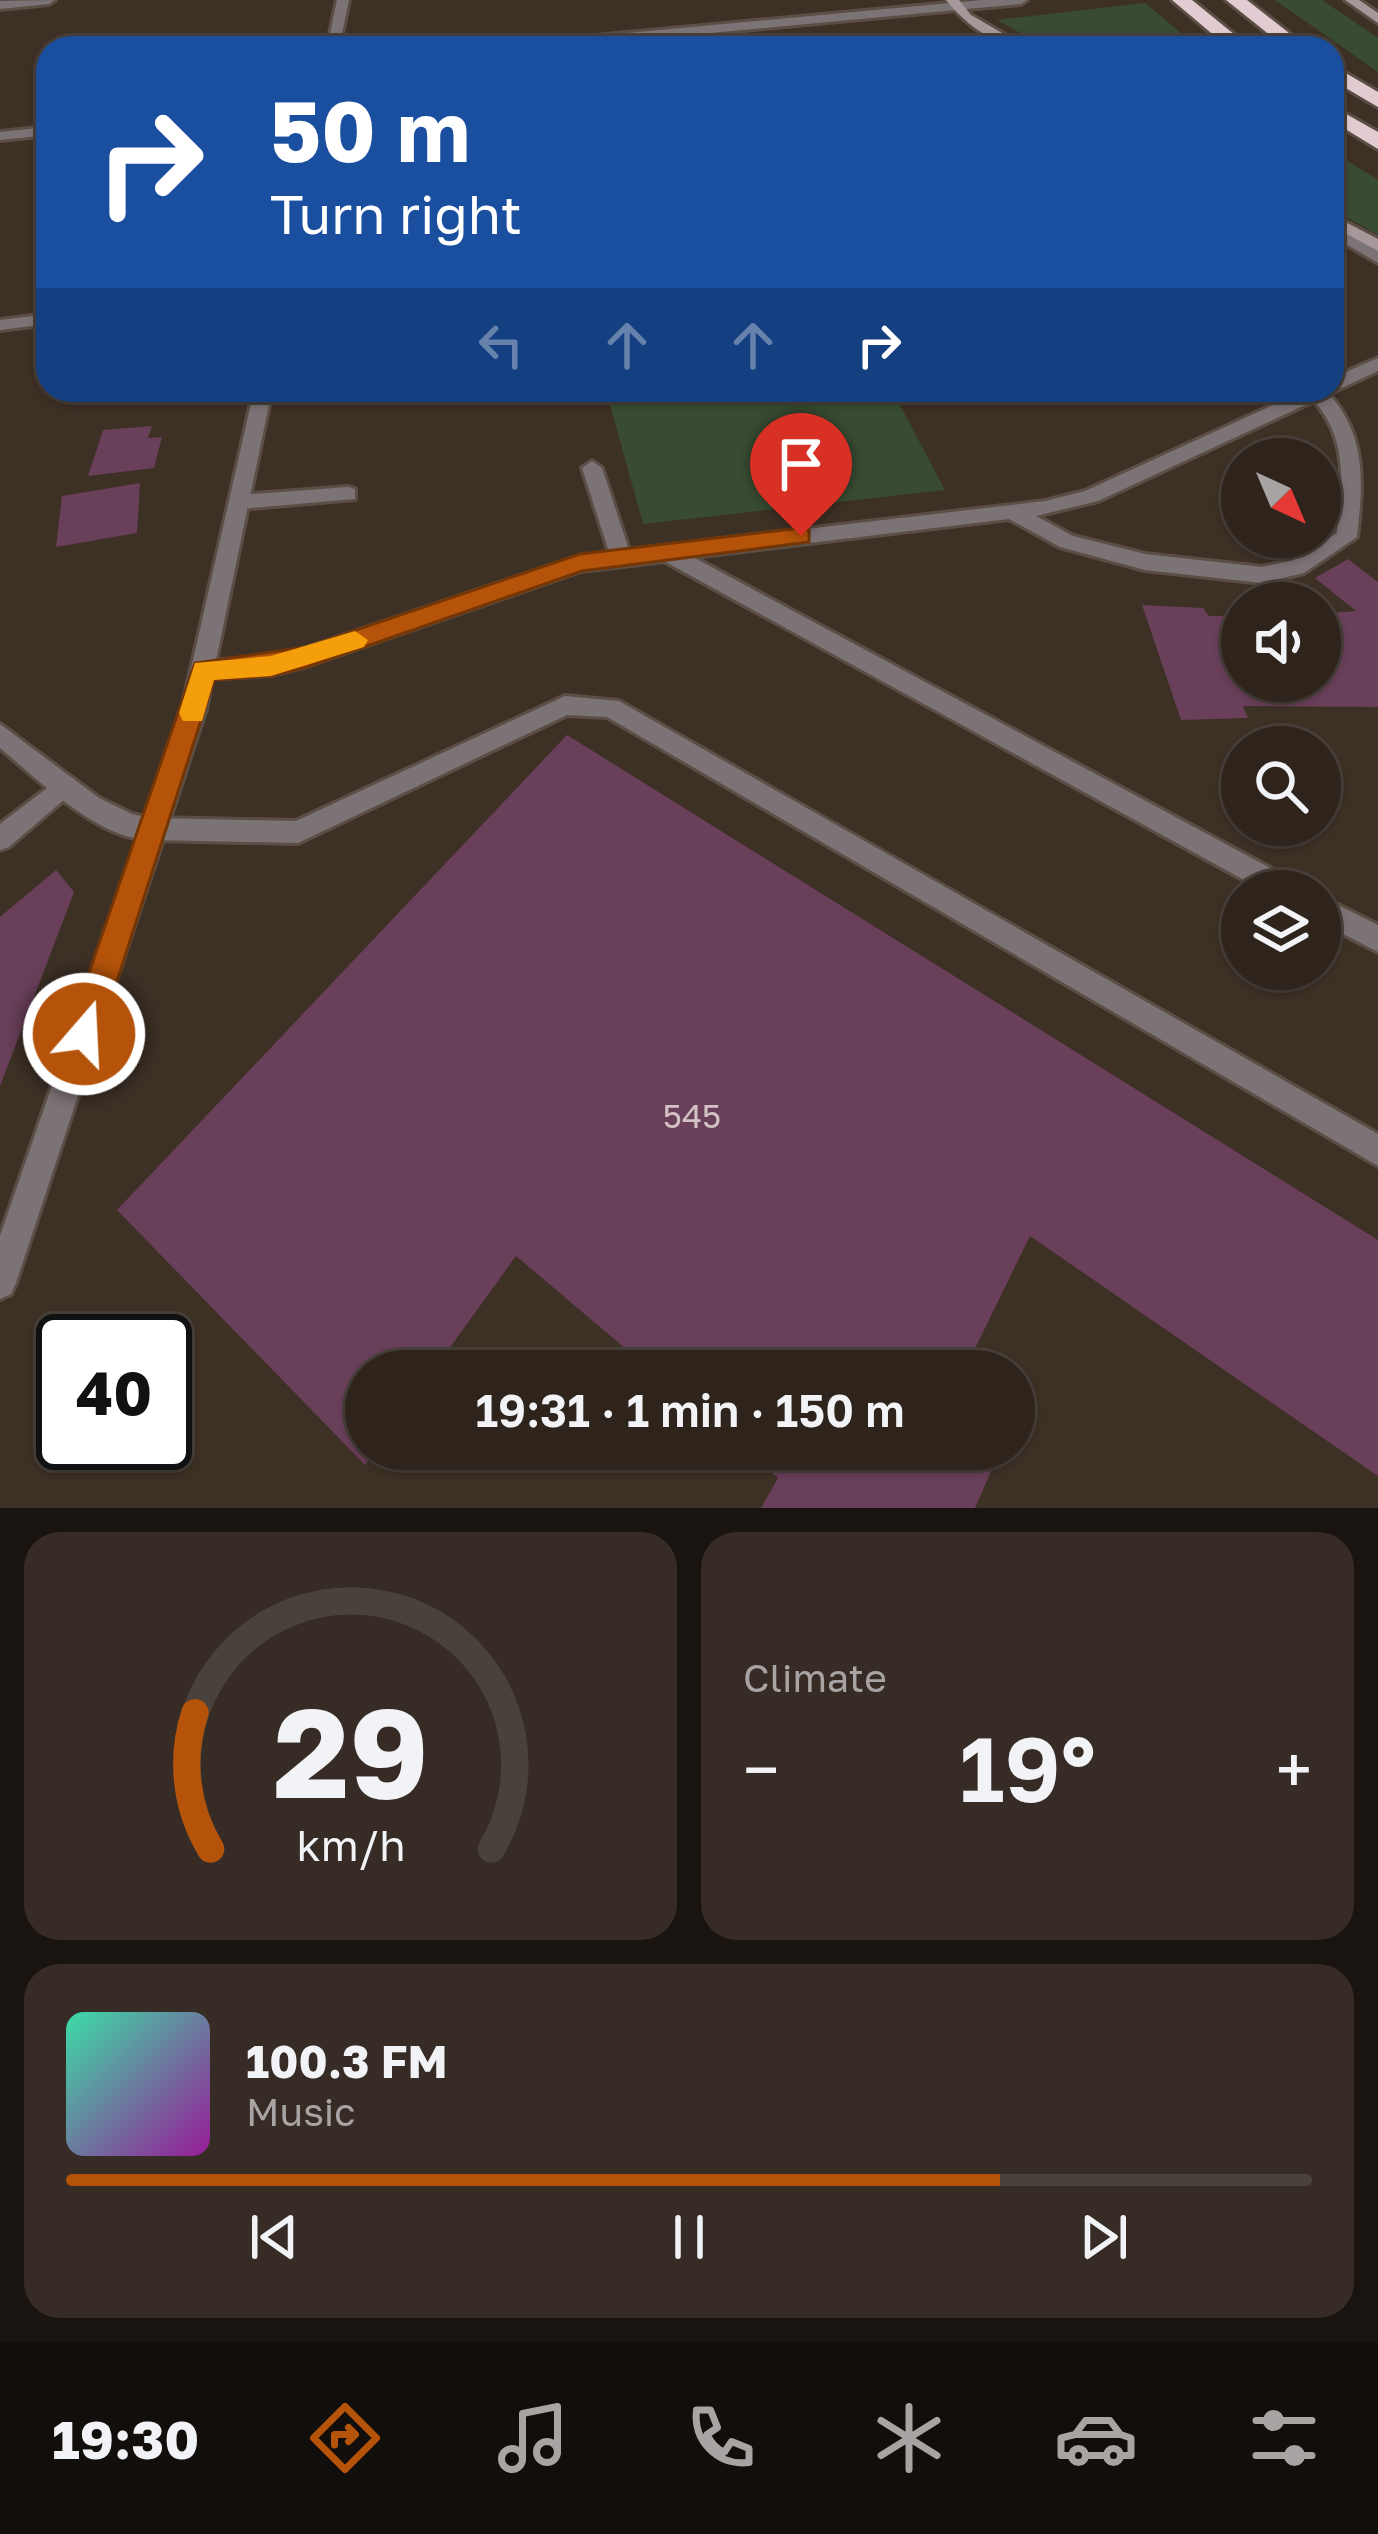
<!DOCTYPE html>
<meta charset="utf-8">
<style>
body{margin:0;font-family:"Golos Text",sans-serif;background:#362c25;color:#f1f3f6;height:100vh;display:flex;flex-direction:column;font-size:45px;white-space:nowrap}
*{box-sizing:border-box;margin:0}
p{font-size:39px;color:#a7a4a3}
.icon{flex:none;width:66px;height:66px;fill:none;stroke:currentColor;stroke-width:2;stroke-linecap:round;stroke-linejoin:round}
.map{position:relative;height:1508px;overflow:hidden}
.sheet{display:flex;flex-direction:column;gap:24px;padding:24px;background:#19140f;flex:1}
.sheet>*{flex:none}
.hud{position:absolute;left:36px;top:36px;width:1308px;height:366px;border-radius:36px;box-shadow:0 3px 9px #0004,0 0 0 3px #49413b;background:#1a4fa0;color:#fff;overflow:hidden}
.needle{width:78px;rotate:136deg}
.fabs{position:absolute;left:1221px;top:438px;display:grid;gap:24px}
.fabs a{display:grid;place-items:center;width:120px;height:120px;border-radius:50%;background:#2e241c;box-shadow:0 3px 9px #0004,0 0 0 3px #49413b;font-size:60px}
.speed{position:absolute;left:36px;top:1314px;display:flex;gap:24px;font-size:60px;font-weight:700;text-align:center}
.speed>*{display:grid;place-content:center;width:156px;height:156px;border-radius:50%;background:#2e241c;box-shadow:0 3px 9px #0004,0 0 0 3px #49413b;line-height:1}
.speed .limit{border:6px solid #111;border-radius:18px;background:#fff;color:#111}
.pin{position:absolute;display:grid;place-items:center;width:102px;height:102px;color:#fff;margin:-123px -51px;border-radius:50% 50% 50% 0;rotate:-45deg;box-shadow:0 0 12px #0007}
.pin .icon{rotate:45deg}
.me{position:absolute;width:132px;margin:-66px;rotate:19deg;stroke-linejoin:round;filter:drop-shadow(0 0 9px #0008)}
.turn{display:flex;align-items:center;gap:42px;height:252px;padding:0 36px;font-size:54px}
.turn .icon{width:156px;height:156px;stroke-width:2.5}
.turn b{display:block;font-size:84px;line-height:102px}
.lanes{display:flex;align-items:center;height:114px;padding:0 36px;background:#0003;justify-content:center;gap:60px;direction:ltr}
.lanes .off{opacity:.35}
.big{font-size:90px;font-weight:600;line-height:1.1}
.sheet .card{flex:1;display:flex;flex-direction:column;justify-content:center;gap:18px;min-width:0;padding:0 42px;border-radius:36px;background:#362c25}
.sheet .dial{align-items:center;gap:0}
.dial svg{height:312px;overflow:visible;fill:none;stroke:#49413b;stroke-width:7;stroke-linecap:round;text-anchor:middle}
.dial text{fill:#f1f3f6;stroke:none}
.song{display:flex;align-items:center;gap:36px}
.cover{width:144px;height:144px;border-radius:18px;background:linear-gradient(135deg,hsl(160 70% 55%),hsl(300 70% 35%))}
.played{height:12px;border-radius:6px;background:linear-gradient(90deg,#b45309 75%,#49413b 75%)}
.keys{display:flex;justify-content:space-around;direction:ltr}
.heat{display:flex;justify-content:space-between;align-items:center;font-size:66px;direction:ltr}
.sheet .tiles{flex:1;display:grid;gap:24px;grid-template-columns:1fr 1fr}
.card:last-child{grid-column:span 2}
.trip{position:absolute;left:345px;top:1350px;width:690px;height:120px;border-radius:60px;background:#2e241c;box-shadow:0 3px 9px #0004,0 0 0 3px #49413b;font-weight:600;line-height:120px;text-align:center}
.tabs{display:flex;height:192px;justify-content:space-around;align-items:center;background:#120e0b;color:#a7a4a3}
.tabs .icon{width:84px;height:84px}
.tabs .current{color:#b45309}
.tabs b{font-size:54px;color:#f1f3f6}
.map>svg:first-child{display:block}
.green{fill:#394c32}
.building{fill:#693f59}
.lines{fill:none;stroke-linecap:round;stroke-linejoin:round}
.service-casing{stroke:#5b4e44;stroke-width:6}
.minor-casing{stroke:#5b4e44;stroke-width:6}
.tertiary-casing{stroke:#5b4e44;stroke-width:6}
.secondary-casing{stroke:#5b4e44;stroke-width:6}
.motorway-casing{stroke:#5b4e44;stroke-width:6}
.service{fill:#7c7376;fill-rule:evenodd}
.minor{fill:#7c7376;fill-rule:evenodd}
.tertiary{fill:#7c7376;fill-rule:evenodd}
.secondary{fill:#a6979b;fill-rule:evenodd}
.motorway{fill:#e2ccd2;fill-rule:evenodd}
.route{fill:#b45309;stroke:#753606;stroke-width:3}
.slow{fill:#f59e0b}
.labels{text-anchor:middle;dominant-baseline:central;stroke-width:12;stroke-linejoin:round;paint-order:stroke}
.near-number-label{font-size:33px;fill:#d3c2c4}
</style>
<div class="map">
<svg width="1378" height="1508" viewBox="0 0 1378 1508">
<rect width="100%" height="100%" fill="#3d3025"/>
<!-- green -->
<g class="green">
<path d="M 1275,0 L 1322,0 L 1378,38 L 1378,72 Z"/>
<path d="M 1145,3 L 1199,48 L 1047,48 L 997,20 Z"/>
<path d="M 1332,151 L 1378,180 L 1378,235 L 1332,209 Z"/>
<path d="M 606,390 L 892,390 L 945,490 L 643,524 Z"/>
</g>
<!-- building -->
<g class="building">
<path d="M 152,426 L 148,438 L 162,437 L 154,468 L 88,476 L 103,430 Z"/>
<path d="M 140,483 L 137,533 L 56,547 L 62,496 Z"/>
<path d="M 1348,559 L 1378,582 L 1378,707 L 1243,706 L 1248,718 L 1181,720 L 1142,605 L 1203,608 L 1209,616 L 1242,616 L 1242,681 L 1320,681 L 1320,614 L 1356,611 L 1315,578 Z"/>
<path d="M 567,735 L 1378,1240 L 1378,1476 L 1030,1236 L 964,1371 L 652,1371 L 516,1256 L 433,1371 L 366,1371 L 366,1449 L 377,1449 L 365,1465 L 117,1210 Z"/>
<path d="M 56,870 L 74,892 L 0,1086 L 0,917 Z"/>
<path d="M 744,1449 L 973,1449 L 993,1467 L 975,1508 L 761,1508 L 778,1478 Z"/>
</g>
<g class="lines">
<defs>
<g id="service">
<path d="M 1378,358 L 1378,371 L 1329,394 C 1367,436 1363,484 1357,537 L 1304,573 L 1262,583 L 1145,570 L 1060,547 L 1009,519 L 693,557 L 1298,883 L 1302,891 L 1264,891 L 664,561 L 581,571 L 307,666 L 271,675 L 204,679 L 193,670 L 204,661 L 271,657 L 306,648 L 573,558 L 609,552 L 582,468 L 592,461 L 602,468 L 629,550 L 1045,501 L 1085,491 L 1306,390 L 1332,390 L 1332,378 ZM 1314,401 C 1348,439 1343,486 1337,533 L 1291,561 L 1262,567 L 1145,554 L 1073,536 L 1036,516 L 1098,501 Z"/>
<path d="M 348,487 L 355,489 L 355,499 L 240,509 L 230,502 L 240,495 Z"/>
<path d="M 565,696 L 619,701 L 1378,1134 L 1378,1166 L 607,717 L 567,715 L 298,843 L 154,840 L 145,837 L 141,829 L 145,821 L 154,818 L 296,821 Z"/>
<path d="M 64,775 L 73,778 L 76,785 L 73,792 L 9,847 L 0,850 L 0,824 Z"/>
<path d="M 1320,896 L 1378,925 L 1378,952 L 1320,922 Z"/>
</g>
<g id="minor">
<path d="M 55,0 L 49,4 L 0,9 L 0,1 Z"/>
<path d="M 982,0 L 1027,0 L 1021,4 L 550,48 L 503,48 L 509,44 Z"/>
<path d="M 48,127 L 48,135 L 0,140 L 0,132 Z"/>
<path d="M 1332,224 L 1378,251 L 1378,263 L 1332,236 Z"/>
<path d="M 48,314 L 48,324 L 0,330 L 0,320 Z"/>
<path d="M 0,724 L 99,798 L 132,814 L 163,821 L 167,829 L 163,837 C 113,854 35,777 0,748 Z"/>
</g>
<g id="tertiary">
<path d="M 337,0 L 349,0 L 339,48 L 327,48 Z"/>
<path d="M 254,390 L 272,390 L 206,709 L 16,1283 L 11,1294 L 0,1299 L 0,1236 L 182,709 Z"/>
</g>
<g id="secondary">
<path d="M 946,0 L 959,0 L 971,15 L 1028,48 C 997,48 965,24 946,0 Z"/>
<path d="M 1345,0 L 1359,0 L 1378,13 L 1378,23 Z"/>
<path d="M 1332,215 L 1378,239 L 1378,251 L 1332,226 Z"/>
</g>
<g id="motorway">
<path d="M 1172,0 L 1192,0 L 1251,48 L 1229,48 Z"/>
<path d="M 1226,0 L 1247,0 L 1308,48 L 1286,48 Z"/>
<path d="M 1332,65 L 1378,92 L 1378,107 L 1332,80 Z"/>
<path d="M 1332,106 L 1378,132 L 1378,149 L 1332,121 Z"/>
</g>
</defs>
<!-- service casing -->
<use href="#service" class="service-casing"/>
<!-- minor casing -->
<use href="#minor" class="minor-casing"/>
<!-- tertiary casing -->
<use href="#tertiary" class="tertiary-casing"/>
<!-- secondary casing -->
<use href="#secondary" class="secondary-casing"/>
<!-- motorway casing -->
<use href="#motorway" class="motorway-casing"/>
<!-- service -->
<use href="#service" class="service"/>
<!-- minor -->
<use href="#minor" class="minor"/>
<!-- tertiary -->
<use href="#tertiary" class="tertiary"/>
<!-- secondary -->
<use href="#secondary" class="secondary"/>
<!-- motorway -->
<use href="#motorway" class="motorway"/>
</g>
<!-- route -->
<path class="route" d="M 801,528 L 809,530 L 809,542 L 582,571 L 307,667 L 271,676 L 214,680 L 100,1034 L 95,1045 L 84,1050 L 73,1045 L 68,1034 L 195,663 L 306,647 L 580,554 Z"/>
<!-- slow -->
<path class="slow" d="M 355,631 L 368,640 L 364,647 L 271,676 L 214,680 L 202,721 L 183,721 L 179,713 L 195,663 L 271,656 Z"/>
<g class="labels">
<!-- near-number labels -->
<g class="near-number-label">
<text x="692" y="1115">545</text>
</g>
</g>
</svg>
<div class="fabs">
<a><svg class="needle" viewBox="-14 -14 28 28"><path d="M0-13l5 13h-10z" fill="#e53935"/><path d="M0 13l5-13h-10z" fill="#a7a4a3"/></svg></a>
<a><svg class="icon" aria-label="sound" viewBox="0 0 24 24"><path d="M4 9h4l5-4v14l-5-4H4zM17 9q2 3 0 6"/></svg></a>
<a><svg class="icon" aria-label="search" viewBox="0 0 24 24"><circle cx="10" cy="10" r="6"/><path d="M15 15l6 6"/></svg></a>
<a><svg class="icon" aria-label="layers" viewBox="0 0 24 24"><path d="M12 4l9 5-9 5-9-5zM3 14l9 5 9-5"/></svg></a>
</div>
<div class="speed"><div class="limit">40</div></div>
<div class="pin" style="left:801px;top:536px;background:#d93025"><svg class="icon" aria-label="arrive" viewBox="0 0 24 24"><path d="M6 21V4h12l-3 4 3 4H6"/></svg></div>
<svg class="me" style="left:84px;top:1034px" viewBox="-20 -20 40 40"><circle r="17" fill="#b45309" stroke="#fff" stroke-width="3"/><path d="M0-11L8 9 0 5-8 9z" fill="#fff"/></svg>
<div class="trip">19:31 · 1 min · 150 m</div>
<div class="hud">
<div class="turn"><svg class="icon" aria-label="right" viewBox="0 0 24 24"><path d="M7 20v-9h11M14 6l5 5-5 5"/></svg><div><b>50 m</b>Turn right</div></div>
<div class="lanes"><svg class="icon off" aria-label="left" viewBox="0 0 24 24"><path d="M17 20v-9H6M10 6l-5 5 5 5"/></svg><svg class="icon off" aria-label="ahead" viewBox="0 0 24 24"><path d="M12 20V5M6 11l6-6 6 6"/></svg><svg class="icon off" aria-label="ahead" viewBox="0 0 24 24"><path d="M12 20V5M6 11l6-6 6 6"/></svg><svg class="icon" aria-label="right" viewBox="0 0 24 24"><path d="M7 20v-9h11M14 6l5 5-5 5"/></svg></div>
</div>
</div>
<section class="sheet">
<div class="tiles">
<div class="card dial"><svg viewBox="0 0 100 80">
<path d="M14 69A42 42 0 1 1 86 69"/>
<path d="M14 69A42 42 0 0 1 10 34" stroke="#b45309"/>
<text x="50" y="56" font-size="32" font-weight="700">29</text>
<text x="50" y="72" font-size="11">km/h</text>
</svg></div>
<div class="card"><p>Climate</p>
<div class="heat"><a>−</a><b class="big">19°</b><a>+</a></div>
</div>
<div class="card">
<div class="song"><i class="cover"></i><div><b>100.3 FM</b><p>Music</p></div></div>
<div class="played"></div>
<div class="keys"><svg class="icon" aria-label="previous" viewBox="0 0 24 24"><path d="M18 5L8 12l10 7zM5 5v14"/></svg><svg class="icon" aria-label="pause" viewBox="0 0 24 24"><path d="M8 5v14M16 5v14"/></svg><svg class="icon" aria-label="next" viewBox="0 0 24 24"><path d="M6 5l10 7-10 7zM19 5v14"/></svg></div>
</div>
</div>
</section>
<nav class="tabs">
<b>19:30</b>
<svg class="icon current" aria-label="directions" viewBox="0 0 24 24"><path d="M12 3l9 9-9 9-9-9zM9 14v-3h6M13 9l2 2-2 2"/></svg>
<svg class="icon" aria-label="music" viewBox="0 0 24 24"><path d="M9 18V5l10-2v13"/><circle cx="6" cy="18" r="3"/><circle cx="16" cy="16" r="3"/></svg>
<svg class="icon" aria-label="phone" viewBox="0 0 24 24"><path d="M5 4h4l2 5-3 2q2 4 5 5l2-3 5 2v4C11 20 4 13 5 4z"/></svg>
<svg class="icon" aria-label="climate" viewBox="0 0 24 24"><path d="M12 3v18M4 7l16 10M4 17L20 7"/></svg>
<svg class="icon" aria-label="car" viewBox="0 0 24 24"><path d="M5 17H2v-5l4-1 3-4h7l3 4 3 1v5h-3M9 17h6M6 11h13"/><circle cx="7" cy="17" r="2"/><circle cx="17" cy="17" r="2"/></svg>
<svg class="icon" aria-label="filters" viewBox="0 0 24 24"><path d="M4 7h16M4 17h16"/><circle cx="9" cy="7" r="2"/><circle cx="15" cy="17" r="2"/></svg>
</nav>
